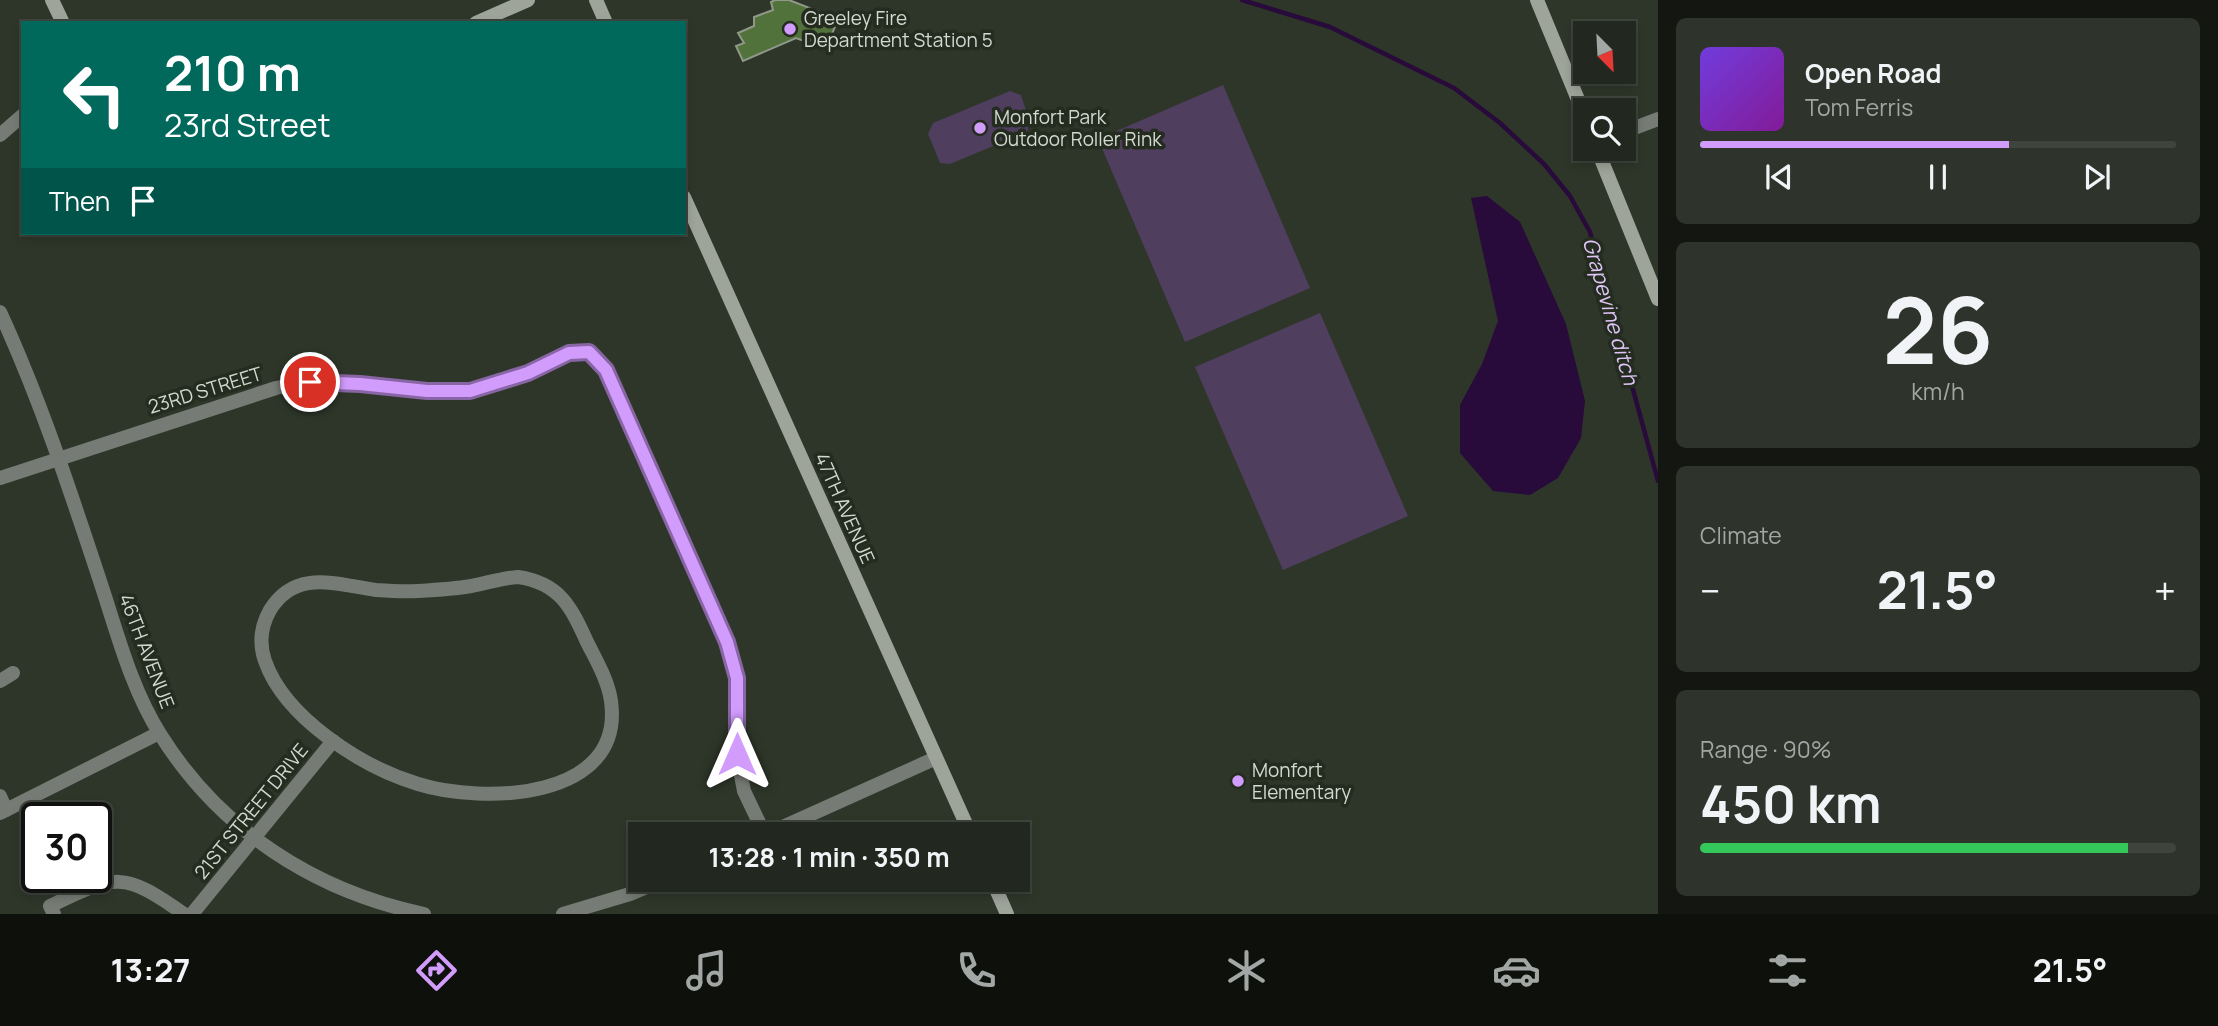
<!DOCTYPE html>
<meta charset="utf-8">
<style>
body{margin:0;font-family:Manrope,sans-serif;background:#2e342c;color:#f1f3f6;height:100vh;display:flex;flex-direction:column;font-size:26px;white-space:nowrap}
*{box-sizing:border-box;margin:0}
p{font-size:23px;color:#a2a6a4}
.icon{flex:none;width:38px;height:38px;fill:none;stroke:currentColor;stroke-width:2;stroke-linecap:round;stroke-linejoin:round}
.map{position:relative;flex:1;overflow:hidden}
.sheet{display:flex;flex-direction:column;gap:18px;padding:18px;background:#131611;width:560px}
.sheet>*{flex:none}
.hud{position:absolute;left:21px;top:21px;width:665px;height:214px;border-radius:0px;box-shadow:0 4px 10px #0003,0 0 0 2px #3f443d;background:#00695c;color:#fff;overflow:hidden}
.needle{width:46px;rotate:156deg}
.controls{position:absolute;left:1573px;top:21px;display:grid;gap:14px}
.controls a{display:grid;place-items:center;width:63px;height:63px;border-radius:0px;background:#22281f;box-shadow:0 4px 10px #0003,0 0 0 2px #3f443d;font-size:35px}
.speed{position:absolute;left:21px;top:802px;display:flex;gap:14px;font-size:35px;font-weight:700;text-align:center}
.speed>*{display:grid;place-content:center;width:91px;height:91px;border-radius:50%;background:#22281f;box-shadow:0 4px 10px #0003,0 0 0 2px #3f443d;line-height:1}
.speed .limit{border:4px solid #111;border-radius:10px;background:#fff;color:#111}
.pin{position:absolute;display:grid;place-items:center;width:60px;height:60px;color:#fff;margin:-30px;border:4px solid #fff;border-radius:50%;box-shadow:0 2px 7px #0007}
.me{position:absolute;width:77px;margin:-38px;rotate:0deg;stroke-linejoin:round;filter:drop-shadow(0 0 5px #0008)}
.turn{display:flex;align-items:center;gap:24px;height:147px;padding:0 28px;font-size:32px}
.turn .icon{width:91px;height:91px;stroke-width:2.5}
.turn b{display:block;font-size:49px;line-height:60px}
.then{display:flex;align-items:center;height:66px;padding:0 28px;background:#0003;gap:14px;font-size:26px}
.big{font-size:52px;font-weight:700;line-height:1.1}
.sheet .tile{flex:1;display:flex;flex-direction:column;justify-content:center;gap:10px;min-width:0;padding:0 24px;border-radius:10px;background:#2e342c}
.sheet .dial{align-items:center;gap:0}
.dial b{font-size:91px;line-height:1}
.song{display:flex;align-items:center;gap:21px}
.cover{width:84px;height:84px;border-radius:10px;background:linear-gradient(135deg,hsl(260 70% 55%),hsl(290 70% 35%))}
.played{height:7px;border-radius:4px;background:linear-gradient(90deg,#d29cfd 65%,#3f443d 65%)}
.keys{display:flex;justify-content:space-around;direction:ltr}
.heat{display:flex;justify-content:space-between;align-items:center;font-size:38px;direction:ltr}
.charge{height:10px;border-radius:5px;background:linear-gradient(90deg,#34c759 90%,#3f443d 0)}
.trip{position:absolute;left:628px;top:822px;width:402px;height:70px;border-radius:0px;background:#22281f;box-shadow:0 4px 10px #0003,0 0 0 2px #3f443d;font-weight:700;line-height:70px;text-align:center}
.tab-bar{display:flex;height:112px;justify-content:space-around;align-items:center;background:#0e100c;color:#a2a6a4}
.tab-bar .icon{width:49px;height:49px}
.tab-bar .on{color:#d29cfd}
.tab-bar b{font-size:32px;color:#f1f3f6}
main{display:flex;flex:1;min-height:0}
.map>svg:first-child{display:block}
.green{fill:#4f3e5e}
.water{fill:#280a3b}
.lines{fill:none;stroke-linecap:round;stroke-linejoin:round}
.stream{stroke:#280a3b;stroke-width:4.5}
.building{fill:#52723b;stroke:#8f9889;stroke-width:2}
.street{stroke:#777b75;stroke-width:14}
.secondary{stroke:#9ea49a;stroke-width:14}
.route-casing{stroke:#8865a4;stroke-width:18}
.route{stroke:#d29cfd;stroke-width:12}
.poi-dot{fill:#d29cfd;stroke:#242b1f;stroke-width:2.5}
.labels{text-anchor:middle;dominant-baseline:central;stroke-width:7;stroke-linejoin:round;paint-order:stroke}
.poi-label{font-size:19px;fill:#d3d8d0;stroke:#242b1f;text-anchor:start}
.street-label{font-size:19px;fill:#d3d8d0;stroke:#242b1f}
.water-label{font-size:21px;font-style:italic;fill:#dfc5f6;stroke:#242b1f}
</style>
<main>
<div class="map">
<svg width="1658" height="914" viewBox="0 0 1658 914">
<rect width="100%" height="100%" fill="#2e3629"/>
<!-- green -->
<g class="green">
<path d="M 1223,85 L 1310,288 L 1185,342 L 1098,139 Z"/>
<path d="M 1010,91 L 1021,95 L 1030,123 L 1027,132 L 950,164 L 940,163 L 928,134 L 933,123 Z"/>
<path d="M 1320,313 L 1408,516 L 1283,570 L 1195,367 Z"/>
</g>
<!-- water -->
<path class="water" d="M 1487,196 L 1520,222 L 1566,324 L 1585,401 L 1581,438 L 1558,478 L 1530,495 L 1493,491 L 1460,453 L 1460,405 L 1482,364 L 1498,321 L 1471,198 Z"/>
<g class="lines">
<!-- stream -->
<path class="stream" d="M 1242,0 L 1330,27 L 1454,88 L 1500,123 L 1544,164 L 1570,196 L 1590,232 L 1658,481"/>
</g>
<!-- building -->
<path class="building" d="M 775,0 L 789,0 L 838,19 L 826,49 L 796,38 L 743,61 L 736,46 L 744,43 L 738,33 L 754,26 L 754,17 L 773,10 L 771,2 Z"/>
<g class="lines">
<!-- street -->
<g class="street">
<path d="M 1624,132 L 1658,119"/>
<path d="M 0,135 L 23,115"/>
<path d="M 0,312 C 40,399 70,490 100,581 C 117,632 131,688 160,734 C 220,830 314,891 424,914"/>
<path d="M 0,478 L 276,388 L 310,381 L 360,384 L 427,392 L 470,391 L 528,373 L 569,353 L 589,352 L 606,370 L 727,642 L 737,678 L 737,754 L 744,791 L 765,835"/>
<path d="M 518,577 C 560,583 571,607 587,642 C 596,660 608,680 611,701 C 625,801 482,804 418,784 C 362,767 285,718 265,661 C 259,644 261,626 270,610 C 296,568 337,585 376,590 C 390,591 404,592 418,591 C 436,590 454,589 471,586 C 487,583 502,578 518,577 Z"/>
<path d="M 0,681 L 13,673"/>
<path d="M 0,796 L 6,810"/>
<path d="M 0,813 L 159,733"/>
<path d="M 765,835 L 936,758"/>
<path d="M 54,914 L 50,906 C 116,874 123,871 184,914"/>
<path d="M 192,914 L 333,741"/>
<path d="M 563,914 L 630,894 L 663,880"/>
</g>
<!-- secondary -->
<g class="secondary">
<path d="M 52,0 L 63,23"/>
<path d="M 596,0 L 606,23"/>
<path d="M 1537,0 L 1586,119"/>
<path d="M 476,23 L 528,0"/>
<path d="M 1597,149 L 1658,299"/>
<path d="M 684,197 L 971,835"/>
<path d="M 992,880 L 1007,914"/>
</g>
</g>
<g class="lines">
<defs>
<path id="route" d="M 310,382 L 360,384 L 427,391 L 470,391 L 528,373 L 569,353 L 589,352 L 606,370 L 727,642 L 737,678 L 737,754"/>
</defs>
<!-- route casing -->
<use href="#route" class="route-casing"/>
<!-- route -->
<use href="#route" class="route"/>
</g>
<!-- markers -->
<g class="poi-dot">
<circle cx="790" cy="29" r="7"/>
<circle cx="980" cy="128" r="7"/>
<circle cx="1238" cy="781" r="7"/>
</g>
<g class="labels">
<!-- poi labels -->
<g class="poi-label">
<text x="804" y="18">Greeley Fire<tspan x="804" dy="22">Department Station 5</tspan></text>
<text x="994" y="117">Monfort Park<tspan x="994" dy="22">Outdoor Roller Rink</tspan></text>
<text x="1252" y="770">Monfort<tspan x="1252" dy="22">Elementary</tspan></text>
</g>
<!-- street labels -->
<g class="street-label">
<text transform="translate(205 390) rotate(-17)">23RD STREET</text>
<text transform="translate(845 508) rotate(66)">47TH AVENUE</text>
<text transform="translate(147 651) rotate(69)">46TH AVENUE</text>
<text transform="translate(251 811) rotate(-51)">21ST STREET DRIVE</text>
</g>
<!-- water labels -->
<g class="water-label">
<text transform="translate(1611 311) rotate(74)">Grapevine ditch</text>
</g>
</g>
</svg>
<div class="controls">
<a><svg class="needle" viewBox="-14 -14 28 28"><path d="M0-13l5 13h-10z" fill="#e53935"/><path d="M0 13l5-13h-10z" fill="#a2a6a4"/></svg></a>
<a><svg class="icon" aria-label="search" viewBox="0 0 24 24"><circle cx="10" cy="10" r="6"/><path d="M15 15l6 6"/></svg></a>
</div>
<div class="speed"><div class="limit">30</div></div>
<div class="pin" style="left:310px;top:382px;background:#d93025"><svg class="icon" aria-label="arrive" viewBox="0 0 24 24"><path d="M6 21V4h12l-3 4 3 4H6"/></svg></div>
<svg class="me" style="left:737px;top:754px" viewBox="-20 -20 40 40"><path d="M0-17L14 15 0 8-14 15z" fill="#d29cfd" stroke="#fff" stroke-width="4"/></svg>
<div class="trip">13:28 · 1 min · 350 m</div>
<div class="hud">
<div class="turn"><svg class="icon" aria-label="left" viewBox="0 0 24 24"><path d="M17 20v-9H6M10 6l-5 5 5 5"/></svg><div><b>210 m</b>23rd Street</div></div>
<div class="then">Then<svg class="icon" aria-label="arrive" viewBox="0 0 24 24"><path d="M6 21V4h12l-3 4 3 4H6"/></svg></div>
</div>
</div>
<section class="sheet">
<div class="tile">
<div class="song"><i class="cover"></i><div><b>Open Road</b><p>Tom Ferris</p></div></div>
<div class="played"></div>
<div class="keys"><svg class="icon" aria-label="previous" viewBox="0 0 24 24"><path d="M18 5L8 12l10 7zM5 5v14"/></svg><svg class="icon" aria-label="pause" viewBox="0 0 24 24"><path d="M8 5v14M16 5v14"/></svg><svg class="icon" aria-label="next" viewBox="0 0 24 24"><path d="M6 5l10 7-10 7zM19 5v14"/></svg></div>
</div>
<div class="tile dial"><b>26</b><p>km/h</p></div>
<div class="tile"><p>Climate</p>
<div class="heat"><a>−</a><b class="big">21.5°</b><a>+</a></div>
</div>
<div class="tile"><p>Range · 90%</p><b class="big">450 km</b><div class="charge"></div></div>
</section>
</main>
<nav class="tab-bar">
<b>13:27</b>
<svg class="icon on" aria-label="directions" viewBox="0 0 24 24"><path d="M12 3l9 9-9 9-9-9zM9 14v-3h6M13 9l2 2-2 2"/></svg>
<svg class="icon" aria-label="music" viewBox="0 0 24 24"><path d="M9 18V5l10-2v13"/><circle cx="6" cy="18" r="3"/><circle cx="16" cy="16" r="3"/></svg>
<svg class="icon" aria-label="phone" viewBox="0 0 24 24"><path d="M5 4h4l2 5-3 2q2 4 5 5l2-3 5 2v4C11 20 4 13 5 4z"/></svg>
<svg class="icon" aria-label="climate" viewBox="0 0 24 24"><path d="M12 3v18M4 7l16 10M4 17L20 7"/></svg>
<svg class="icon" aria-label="car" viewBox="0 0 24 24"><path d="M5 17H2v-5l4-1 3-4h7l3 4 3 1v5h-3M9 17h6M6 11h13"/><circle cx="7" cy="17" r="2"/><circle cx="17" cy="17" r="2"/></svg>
<svg class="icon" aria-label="filters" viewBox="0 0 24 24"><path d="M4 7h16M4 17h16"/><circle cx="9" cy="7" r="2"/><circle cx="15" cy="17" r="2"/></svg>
<b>21.5°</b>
</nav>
